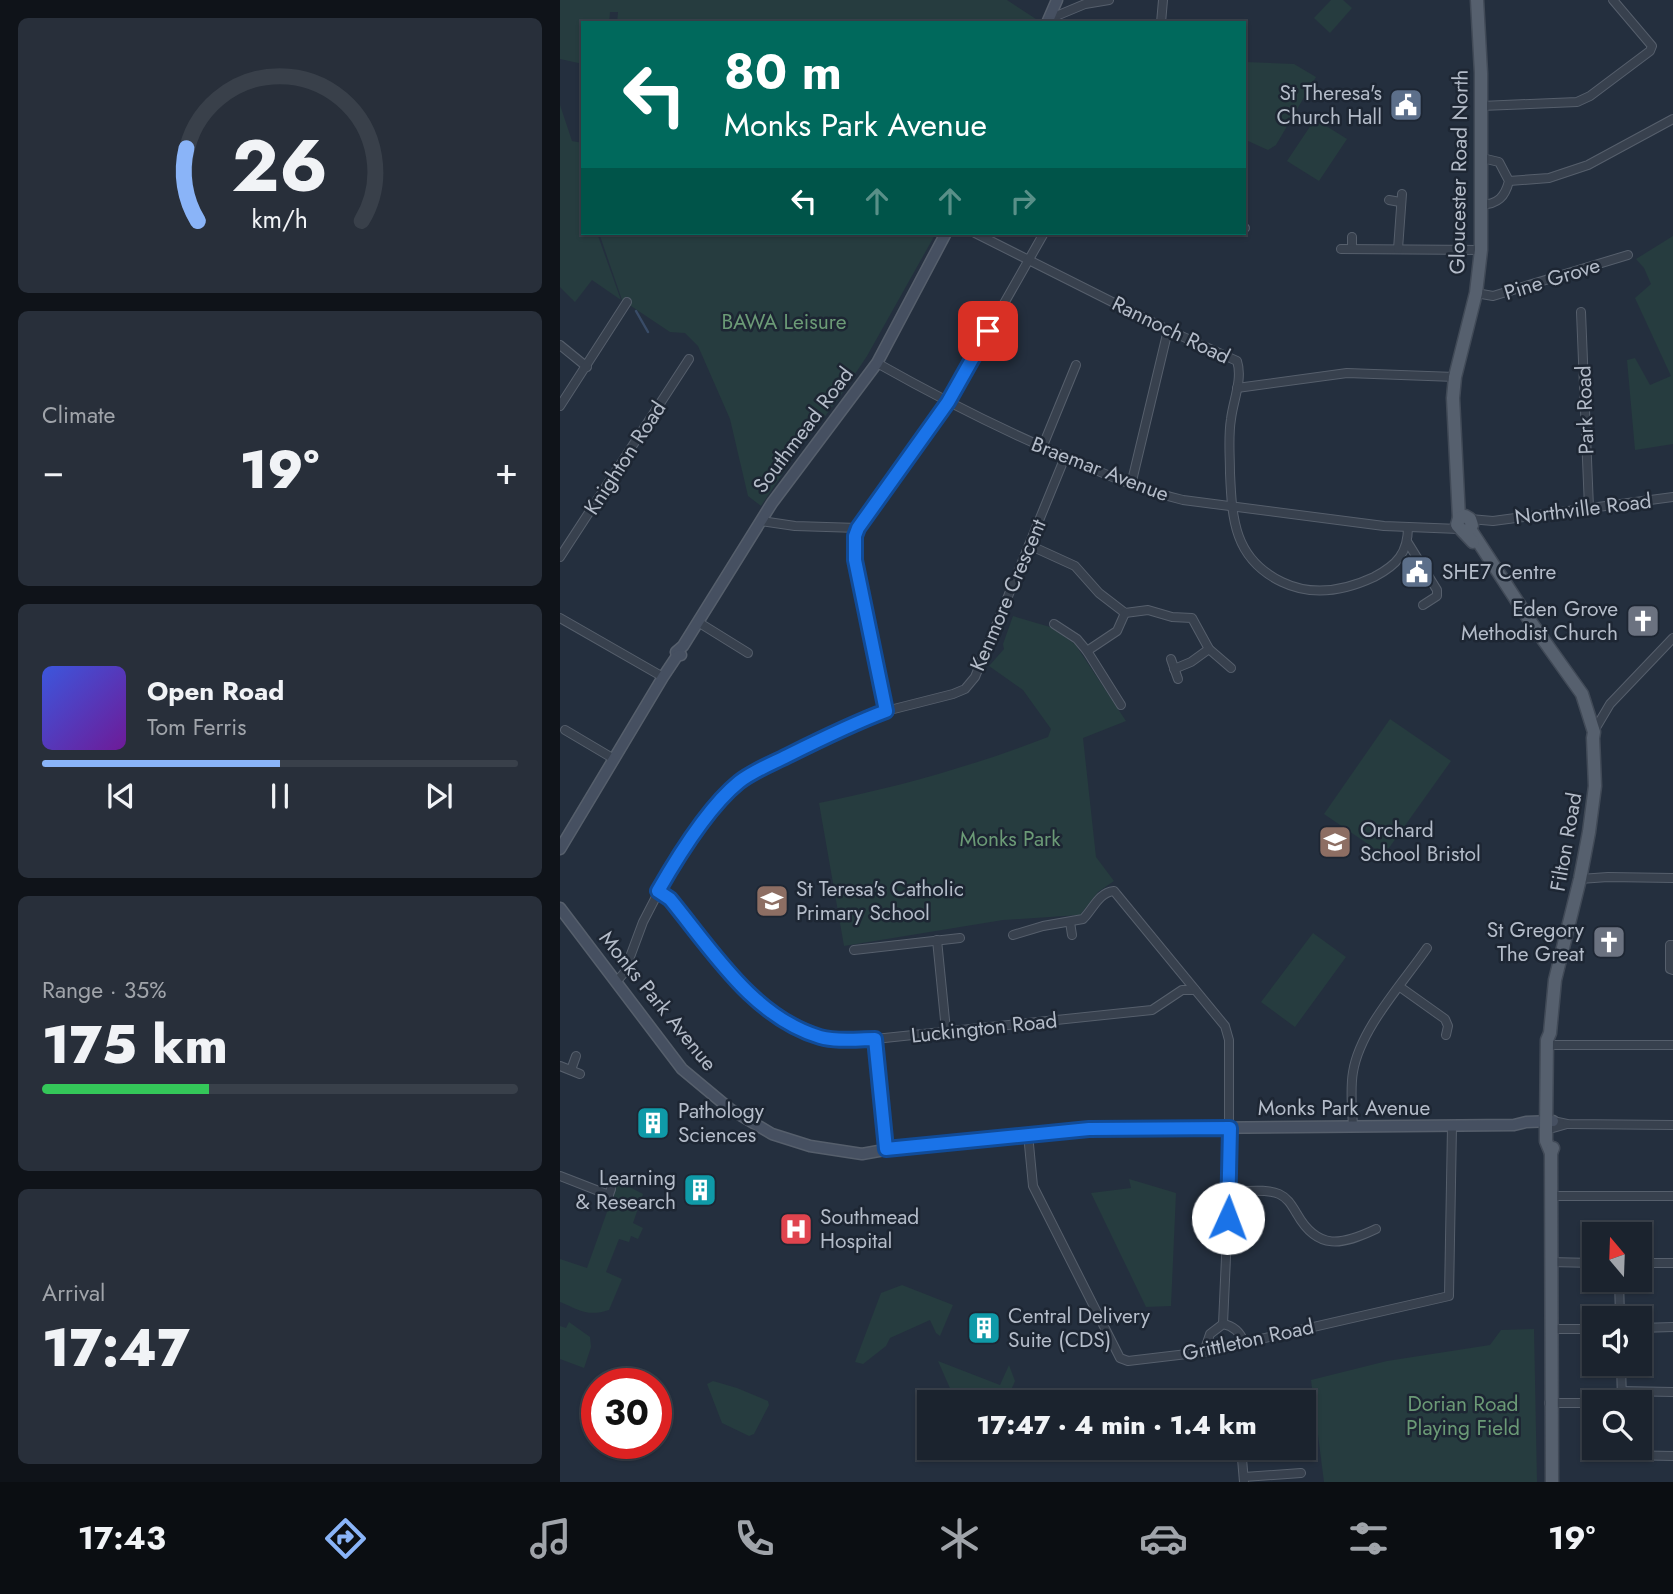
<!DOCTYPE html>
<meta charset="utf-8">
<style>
body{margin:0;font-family:Jost,sans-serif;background:#282f3a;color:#f1f3f6;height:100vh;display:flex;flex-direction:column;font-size:26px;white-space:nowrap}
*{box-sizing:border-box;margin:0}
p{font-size:23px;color:#a0a4aa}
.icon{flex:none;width:38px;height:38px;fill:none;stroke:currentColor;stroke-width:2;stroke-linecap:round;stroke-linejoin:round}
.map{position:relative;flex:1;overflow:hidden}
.panel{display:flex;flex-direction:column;gap:18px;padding:18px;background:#0f1319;width:560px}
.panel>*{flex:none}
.guide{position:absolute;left:21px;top:21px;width:665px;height:214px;border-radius:0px;box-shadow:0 2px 5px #0004,0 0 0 2px #39404a;background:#00695c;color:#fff;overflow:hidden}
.needle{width:46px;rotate:341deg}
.controls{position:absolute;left:1022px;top:1222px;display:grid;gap:14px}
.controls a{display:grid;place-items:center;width:70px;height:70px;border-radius:0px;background:#1b232e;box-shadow:0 2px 5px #0004,0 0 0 2px #39404a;font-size:35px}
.speed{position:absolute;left:21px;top:1368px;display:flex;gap:14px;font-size:35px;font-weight:700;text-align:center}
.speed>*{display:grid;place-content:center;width:91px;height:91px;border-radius:50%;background:#1b232e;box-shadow:0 2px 5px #0004,0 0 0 2px #39404a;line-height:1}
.speed .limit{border:10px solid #d22;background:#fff;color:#111}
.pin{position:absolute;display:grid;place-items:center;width:60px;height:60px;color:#fff;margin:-30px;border-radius:14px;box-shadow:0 4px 10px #0006}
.me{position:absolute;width:77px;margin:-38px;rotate:2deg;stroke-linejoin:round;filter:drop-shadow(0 0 5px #0008)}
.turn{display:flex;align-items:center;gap:24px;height:147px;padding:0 28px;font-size:32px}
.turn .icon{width:91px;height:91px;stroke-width:2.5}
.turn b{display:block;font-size:49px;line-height:60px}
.lanes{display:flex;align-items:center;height:66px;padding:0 28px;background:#0003;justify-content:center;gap:35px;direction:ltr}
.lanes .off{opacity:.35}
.big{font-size:52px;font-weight:800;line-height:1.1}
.panel .widget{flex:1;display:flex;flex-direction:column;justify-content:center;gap:10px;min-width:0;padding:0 24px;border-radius:10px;background:#282f3a}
.panel .dial{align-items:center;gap:0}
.dial svg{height:182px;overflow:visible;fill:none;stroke:#39404a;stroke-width:7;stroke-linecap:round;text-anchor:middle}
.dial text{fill:#f1f3f6;stroke:none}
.song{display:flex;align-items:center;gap:21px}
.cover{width:84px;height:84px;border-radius:10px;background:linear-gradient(135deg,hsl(230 70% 55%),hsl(280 70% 35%))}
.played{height:7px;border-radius:4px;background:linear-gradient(90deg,#8ab4f8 50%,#39404a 50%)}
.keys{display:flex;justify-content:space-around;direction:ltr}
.heat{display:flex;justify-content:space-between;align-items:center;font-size:38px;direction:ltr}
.charge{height:10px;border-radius:5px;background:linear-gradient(90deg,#34c759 35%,#39404a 0)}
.trip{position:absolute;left:357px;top:1390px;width:399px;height:70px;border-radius:0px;background:#1b232e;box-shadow:0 2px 5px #0004,0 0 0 2px #39404a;font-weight:800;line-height:70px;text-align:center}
.dock{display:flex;height:112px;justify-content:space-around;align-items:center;background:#0b0e12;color:#a0a4aa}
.dock .icon{width:49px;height:49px}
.dock .on{color:#8ab4f8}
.dock b{font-size:32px;color:#f1f3f6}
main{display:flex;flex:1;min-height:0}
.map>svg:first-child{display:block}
.green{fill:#263c3f}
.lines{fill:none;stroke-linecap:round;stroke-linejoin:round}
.stream{stroke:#394c67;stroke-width:2.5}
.street-casing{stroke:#565f6c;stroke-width:10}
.secondary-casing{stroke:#565f6c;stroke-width:13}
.primary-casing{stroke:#414a57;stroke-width:15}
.street{stroke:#38414e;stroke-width:8}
.secondary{stroke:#465061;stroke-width:10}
.primary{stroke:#56606e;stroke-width:12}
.route-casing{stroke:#114b97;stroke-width:18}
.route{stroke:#1a73e8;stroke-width:12}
.labels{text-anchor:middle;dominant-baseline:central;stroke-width:5;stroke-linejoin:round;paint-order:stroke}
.poi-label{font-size:21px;fill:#b4bcc9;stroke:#1d2633;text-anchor:start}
.street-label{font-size:21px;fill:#b4bcc9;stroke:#1d2633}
.park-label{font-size:21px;fill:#6b9a76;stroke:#1d2633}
</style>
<main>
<section class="panel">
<div class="widget dial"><svg viewBox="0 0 100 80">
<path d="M14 69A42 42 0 1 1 86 69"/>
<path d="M14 69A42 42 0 0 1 9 37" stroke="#8ab4f8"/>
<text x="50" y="56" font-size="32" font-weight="700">26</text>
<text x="50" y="72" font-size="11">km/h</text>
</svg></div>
<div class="widget"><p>Climate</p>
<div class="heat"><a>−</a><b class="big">19°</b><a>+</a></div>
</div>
<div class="widget">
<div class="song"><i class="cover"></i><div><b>Open Road</b><p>Tom Ferris</p></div></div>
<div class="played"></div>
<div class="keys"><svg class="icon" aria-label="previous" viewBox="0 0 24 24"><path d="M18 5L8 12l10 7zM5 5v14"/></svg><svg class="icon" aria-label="pause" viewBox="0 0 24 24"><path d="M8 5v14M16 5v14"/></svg><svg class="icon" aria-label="next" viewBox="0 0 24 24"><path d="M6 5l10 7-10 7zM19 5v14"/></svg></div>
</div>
<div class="widget"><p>Range · 35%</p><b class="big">175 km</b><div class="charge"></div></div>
<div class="widget"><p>Arrival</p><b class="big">17:47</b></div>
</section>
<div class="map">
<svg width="1113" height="1482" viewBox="0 0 1113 1482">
<rect width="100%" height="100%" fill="#242f3e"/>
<!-- green -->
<g class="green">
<path d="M 0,0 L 447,0 L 476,19 L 474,23 L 57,23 L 58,12 L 50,12 L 49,23 L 23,23 L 23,64 L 0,59 Z"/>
<path d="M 771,0 L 783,0 L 792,8 L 770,33 L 754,18 Z"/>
<path d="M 685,62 L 734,64 L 756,77 L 716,145 L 708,150 L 688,141 L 684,130 Z"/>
<path d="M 0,105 L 12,141 L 23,143 L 23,233 L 37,233 L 61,300 L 32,280 L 15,302 L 0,287 Z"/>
<path d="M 755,119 L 787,139 L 759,181 L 727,161 Z"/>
<path d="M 39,233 L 376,233 L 307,356 L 277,401 L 240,448 L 201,506 L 188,496 L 170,419 L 138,346 L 125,333 L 110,332 L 62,300 Z"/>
<path d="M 1113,236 L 1113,444 L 1075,450 L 1067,360 L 1075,358 L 1090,385 L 1111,376 L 1075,298 L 1091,284 L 1084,268 L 1076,259 Z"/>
<path d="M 453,616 L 490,627 L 515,644 L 566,721 L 523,738 L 536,857 L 554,881 L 538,892 L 520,915 L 443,920 L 284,946 L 259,803 C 338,787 413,766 488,737 L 491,729 L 463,690 L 429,666 L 444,649 L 443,644 Z"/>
<path d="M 830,719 L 891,761 L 824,855 L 764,814 Z"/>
<path d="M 753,933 L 786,957 L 735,1027 L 701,1002 Z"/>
<path d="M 569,1179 L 616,1193 L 611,1306 L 586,1307 L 531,1193 L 571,1188 Z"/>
<path d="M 58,1181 L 83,1194 L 73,1223 L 83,1228 L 78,1239 L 71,1236 L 69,1242 L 59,1239 L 46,1272 L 62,1279 L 49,1310 C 28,1317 19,1310 0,1302 L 0,1259 L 27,1268 Z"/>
<path d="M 342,1285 L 393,1305 L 380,1336 L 376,1333 L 370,1320 L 330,1338 L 326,1346 L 303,1364 L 295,1362 L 321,1293 Z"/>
<path d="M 9,1322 L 30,1337 L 31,1347 L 24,1368 L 0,1359 L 0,1326 L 6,1328 Z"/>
<path d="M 974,1329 L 977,1482 L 764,1482 L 751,1380 L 827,1361 L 930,1345 L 941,1330 Z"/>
<path d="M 378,1361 L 440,1385 L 449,1365 L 455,1381 L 446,1402 L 437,1402 L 433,1395 L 402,1397 L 402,1402 L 396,1402 Z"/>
<path d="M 153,1381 L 177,1388 L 208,1401 L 209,1405 L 194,1434 L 189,1436 L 162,1423 L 147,1384 Z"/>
</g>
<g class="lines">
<!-- stream -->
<path class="stream" d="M 76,311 L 88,332"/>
<defs>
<g id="street">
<path d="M 489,19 L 525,4 L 549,0"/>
<path d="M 601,23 L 603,0"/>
<path d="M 921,106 L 1017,102 L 1030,96 L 1090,51 L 1092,46 L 1053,0"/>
<path d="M 949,181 L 989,178 L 1028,165 L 1113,119"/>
<path d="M 829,200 L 840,202"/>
<path d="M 921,205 C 938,204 945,197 949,181 L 939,162 L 922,158"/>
<path d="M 684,227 L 685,228"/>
<path d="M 415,233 L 608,330 L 677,361 C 683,379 673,401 671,419 C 668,437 670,455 670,473 C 672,519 674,559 722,582 C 753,597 784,591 814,577 C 837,565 848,553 848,527"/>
<path d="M 792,237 L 792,249"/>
<path d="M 781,249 L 921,250"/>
<path d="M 838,249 L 842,194"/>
<path d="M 916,293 L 933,296 L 1068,255"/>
<path d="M 1021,312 L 1029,508"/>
<path d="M 0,345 L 27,367"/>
<path d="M 317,363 C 379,398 442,430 508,458 C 546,475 582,490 623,500 L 824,526 L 899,529"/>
<path d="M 677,388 L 787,373 L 895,377"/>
<path d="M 0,406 L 67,302"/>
<path d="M 482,448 L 516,365"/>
<path d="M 571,485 L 608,330"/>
<path d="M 910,519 L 933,521 L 1113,497"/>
<path d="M 201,521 L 235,526 L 298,528"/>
<path d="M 848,543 L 877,590 L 877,596 L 863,605"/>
<path d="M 469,545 L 515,566 L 539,593 L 565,613 L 588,610 L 612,617 L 632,618 L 649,649 L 671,668"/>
<path d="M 0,557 L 129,359"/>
<path d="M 0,618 L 103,677"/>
<path d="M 138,622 L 188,653"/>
<path d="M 494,624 L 517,639 L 527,651 L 561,705"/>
<path d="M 527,651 L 557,631 L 565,613"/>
<path d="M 611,659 L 618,679"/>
<path d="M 614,669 L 631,662 L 649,649"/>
<path d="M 326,711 L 295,560 L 296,531 L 317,498 L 388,402 L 484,233"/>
<path d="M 5,730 L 54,759"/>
<path d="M 1034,731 L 1050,704 L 1113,638"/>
<path d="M 1020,879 L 1048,877 L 1113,878"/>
<path d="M 98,891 L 110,899 L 197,1001 L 217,1017 L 262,1038 L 315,1039 L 592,1010 L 622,990 L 635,990"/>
<path d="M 510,922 L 512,935"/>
<path d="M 453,935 L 483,926 L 523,919 C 534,908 538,893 554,891 L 665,1026 L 669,1040 L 669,1191 L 663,1324"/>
<path d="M 377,940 L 386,1030"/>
<path d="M 1113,945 L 1110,945 L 1110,969 L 1113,970"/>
<path d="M 294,950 L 400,938"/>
<path d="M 56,982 L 64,973 L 83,922 L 112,866 L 163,798 L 178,783 L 193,773 L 286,727 L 326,711 L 393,694 L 405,689 L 415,677 L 505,457"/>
<path d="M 840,987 L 885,1019 L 888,1026 L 886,1035"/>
<path d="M 315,1039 L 326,1149"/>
<path d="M 994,1045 L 1113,1045"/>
<path d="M 0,1066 L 20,1074"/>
<path d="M 11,1070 L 16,1056"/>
<path d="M 993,1121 L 1007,1124 L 1113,1125"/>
<path d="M 793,1126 C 792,1109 790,1089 793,1072 C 800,1029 843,983 867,948"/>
<path d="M 993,1128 L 1007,1124"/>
<path d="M 468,1134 L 473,1186 L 560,1358 L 568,1361 L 644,1352 L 889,1296 L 892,1126"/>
<path d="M 0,1176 L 49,1195"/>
<path d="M 669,1191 C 684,1192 705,1188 719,1194 C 728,1198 732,1206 737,1214 C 758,1251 782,1245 816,1229"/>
<path d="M 990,1196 L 1113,1196"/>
<path d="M 46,1203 L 51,1189"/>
<path d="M 990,1262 L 1034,1263"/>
<path d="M 1080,1263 L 1113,1263"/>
<path d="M 1059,1279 L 1060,1318"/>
<path d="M 1080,1328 L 1113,1327"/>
<path d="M 990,1329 L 1034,1329"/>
<path d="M 644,1352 L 650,1334 L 663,1324 C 674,1326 680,1332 684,1342"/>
<path d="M 1061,1363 L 1062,1402"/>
<path d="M 1061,1391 L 1113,1392"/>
<path d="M 989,1403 L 1034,1403"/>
<path d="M 681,1447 L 684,1482"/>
<path d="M 1063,1447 L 1063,1455 L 1113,1456"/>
<path d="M 684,1477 L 741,1473"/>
</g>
<g id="secondary">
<path d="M 487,23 L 497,0"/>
<path d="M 117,656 L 116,652 L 123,646 L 212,503 L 317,363 L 386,233"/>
<path d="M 0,849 L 103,677 L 117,656 L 121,655"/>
<path d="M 0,908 L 122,1069 L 170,1109 L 212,1134 L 250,1146 L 302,1154 L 341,1147 L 529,1129 L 954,1125 L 966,1122 L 993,1121"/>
</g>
<g id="primary">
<path d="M 899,518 L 893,398 L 895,377 L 916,293 L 921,250 L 921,73 L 917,0"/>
<path d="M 910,529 L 970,621 L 1022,694 L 1034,732 L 1033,738 L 1035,786 L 1029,832 L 1020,879 L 995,980 L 990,1033 L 987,1040 L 986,1128 L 986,1141 L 991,1153"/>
<path d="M 903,531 L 908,531 L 912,525 L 910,519 L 905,516 L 899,518 L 897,525 L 913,542"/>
<path d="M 992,1482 L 991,1153 L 993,1148"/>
</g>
</defs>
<!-- street casing -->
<use href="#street" class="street-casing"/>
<!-- secondary casing -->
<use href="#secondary" class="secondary-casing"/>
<!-- primary casing -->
<use href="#primary" class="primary-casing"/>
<!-- street -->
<use href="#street" class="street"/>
<!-- secondary -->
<use href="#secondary" class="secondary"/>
<!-- primary -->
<use href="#primary" class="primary"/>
</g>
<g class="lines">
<defs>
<path id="route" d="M 428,331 L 388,402 L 298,528 L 295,536 L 295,560 L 326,711 C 291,724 259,740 227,756 C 211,764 193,771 179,782 C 148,807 118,856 98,891 L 110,899 C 152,950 193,1017 260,1037 C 277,1042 297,1039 315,1039 L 326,1149 L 529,1129 L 670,1128 L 668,1218"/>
</defs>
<!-- route casing -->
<use href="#route" class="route-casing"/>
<!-- route -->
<use href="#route" class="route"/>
</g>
<!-- icons -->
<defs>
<symbol id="civic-square" viewBox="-11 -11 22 22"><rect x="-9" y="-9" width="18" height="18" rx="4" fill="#5c6f8a" stroke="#1d2633"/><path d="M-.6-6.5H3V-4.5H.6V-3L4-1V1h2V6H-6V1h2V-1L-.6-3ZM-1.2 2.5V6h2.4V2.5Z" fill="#fff"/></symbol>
<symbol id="church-square" viewBox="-11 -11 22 22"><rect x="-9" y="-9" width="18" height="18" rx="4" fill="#6b7280" stroke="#1d2633"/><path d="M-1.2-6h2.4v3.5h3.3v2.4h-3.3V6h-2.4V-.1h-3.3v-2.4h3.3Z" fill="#fff"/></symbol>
<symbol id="school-square" viewBox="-11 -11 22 22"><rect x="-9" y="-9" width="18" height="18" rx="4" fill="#8d6e63" stroke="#1d2633"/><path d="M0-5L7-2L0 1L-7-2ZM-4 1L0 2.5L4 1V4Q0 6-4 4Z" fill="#fff"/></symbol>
<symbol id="building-square" viewBox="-11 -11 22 22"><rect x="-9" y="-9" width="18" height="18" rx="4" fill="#0f9aa8" stroke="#1d2633"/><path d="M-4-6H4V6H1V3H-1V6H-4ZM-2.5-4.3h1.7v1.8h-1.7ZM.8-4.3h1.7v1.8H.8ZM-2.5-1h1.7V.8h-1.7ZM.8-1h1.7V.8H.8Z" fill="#fff"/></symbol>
<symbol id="hospital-square" viewBox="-11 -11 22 22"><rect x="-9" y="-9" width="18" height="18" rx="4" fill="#e0444e" stroke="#1d2633"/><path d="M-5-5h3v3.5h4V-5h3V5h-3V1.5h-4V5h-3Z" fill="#fff"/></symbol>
</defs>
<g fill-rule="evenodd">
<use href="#civic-square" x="827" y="86" width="38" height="38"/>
<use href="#civic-square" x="838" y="553" width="38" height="38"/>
<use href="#church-square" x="1064" y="602" width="38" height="38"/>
<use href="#school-square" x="756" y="823" width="38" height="38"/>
<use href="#school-square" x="193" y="882" width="38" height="38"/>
<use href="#church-square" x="1030" y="923" width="38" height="38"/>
<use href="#building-square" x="74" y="1104" width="38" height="38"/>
<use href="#building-square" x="121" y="1171" width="38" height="38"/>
<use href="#hospital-square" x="217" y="1210" width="38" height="38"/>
<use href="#building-square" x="405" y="1309" width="38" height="38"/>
</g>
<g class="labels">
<!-- poi labels -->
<g class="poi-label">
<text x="822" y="93" text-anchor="end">St Theresa's<tspan x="822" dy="24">Church Hall</tspan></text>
<text x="882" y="572">SHE7 Centre</text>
<text x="1058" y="609" text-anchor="end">Eden Grove<tspan x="1058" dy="24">Methodist Church</tspan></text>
<text x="800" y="830">Orchard<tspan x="800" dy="24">School Bristol</tspan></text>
<text x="236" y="889">St Teresa's Catholic<tspan x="236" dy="24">Primary School</tspan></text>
<text x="1024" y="930" text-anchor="end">St Gregory<tspan x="1024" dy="24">The Great</tspan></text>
<text x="118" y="1111">Pathology<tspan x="118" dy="24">Sciences</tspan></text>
<text x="116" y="1178" text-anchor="end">Learning<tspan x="116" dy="24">&amp; Research</tspan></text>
<text x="260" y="1217">Southmead<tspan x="260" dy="24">Hospital</tspan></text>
<text x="448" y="1316">Central Delivery<tspan x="448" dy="24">Suite (CDS)</tspan></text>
</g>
<!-- street labels -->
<g class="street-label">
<text transform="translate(899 172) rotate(-89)">Gloucester Road North</text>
<text transform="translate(992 279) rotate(-17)">Pine Grove</text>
<text transform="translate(611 330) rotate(26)">Rannoch Road</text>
<text transform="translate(1025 410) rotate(-92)">Park Road</text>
<text transform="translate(243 430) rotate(-53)">Southmead Road</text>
<text transform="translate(65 458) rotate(-57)">Knighton Road</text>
<text transform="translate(540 469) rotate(21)">Braemar Avenue</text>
<text transform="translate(1023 509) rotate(-7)">Northville Road</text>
<text transform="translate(448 595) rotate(-67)">Kenmore Crescent</text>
<text transform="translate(1006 842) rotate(-80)">Filton Road</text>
<text transform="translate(98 1001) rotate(51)">Monks Park Avenue</text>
<text transform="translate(424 1028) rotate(-6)">Luckington Road</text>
<text x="784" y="1108">Monks Park Avenue</text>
<text transform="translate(688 1340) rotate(-12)">Grittleton Road</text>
</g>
<!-- park labels -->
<g class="park-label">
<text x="224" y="322">BAWA Leisure</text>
<text x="450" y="839">Monks Park</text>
<text x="903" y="1404">Dorian Road<tspan x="903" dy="24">Playing Field</tspan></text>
</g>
</g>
</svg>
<div class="controls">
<a><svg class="needle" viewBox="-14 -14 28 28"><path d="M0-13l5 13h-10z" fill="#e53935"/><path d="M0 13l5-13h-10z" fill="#a0a4aa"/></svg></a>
<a><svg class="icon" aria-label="sound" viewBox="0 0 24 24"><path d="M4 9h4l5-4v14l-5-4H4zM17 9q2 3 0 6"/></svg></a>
<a><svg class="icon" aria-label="search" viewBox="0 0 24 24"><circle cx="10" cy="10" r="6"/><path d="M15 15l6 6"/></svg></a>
</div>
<div class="speed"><div class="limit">30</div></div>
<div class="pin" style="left:428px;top:331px;background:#d93025"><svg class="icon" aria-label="arrive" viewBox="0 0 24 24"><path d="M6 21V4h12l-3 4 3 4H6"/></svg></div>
<svg class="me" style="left:668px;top:1218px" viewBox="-20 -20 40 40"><circle r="19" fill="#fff"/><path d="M0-13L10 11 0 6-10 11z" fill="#1a73e8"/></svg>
<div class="trip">17:47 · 4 min · 1.4 km</div>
<div class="guide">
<div class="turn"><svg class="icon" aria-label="left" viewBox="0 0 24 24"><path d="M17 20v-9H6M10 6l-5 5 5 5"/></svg><div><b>80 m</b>Monks Park Avenue</div></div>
<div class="lanes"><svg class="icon" aria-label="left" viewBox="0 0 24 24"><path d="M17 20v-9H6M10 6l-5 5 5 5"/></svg><svg class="icon off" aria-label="ahead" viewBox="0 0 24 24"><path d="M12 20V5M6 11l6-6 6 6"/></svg><svg class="icon off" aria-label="ahead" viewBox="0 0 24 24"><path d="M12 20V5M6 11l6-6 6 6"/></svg><svg class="icon off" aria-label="right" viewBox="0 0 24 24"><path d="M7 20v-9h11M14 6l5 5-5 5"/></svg></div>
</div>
</div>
</main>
<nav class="dock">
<b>17:43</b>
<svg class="icon on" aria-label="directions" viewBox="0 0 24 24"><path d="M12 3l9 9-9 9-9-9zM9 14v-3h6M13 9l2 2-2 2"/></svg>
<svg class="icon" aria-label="music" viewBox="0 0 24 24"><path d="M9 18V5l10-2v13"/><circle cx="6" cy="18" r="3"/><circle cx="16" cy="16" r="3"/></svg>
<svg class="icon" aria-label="phone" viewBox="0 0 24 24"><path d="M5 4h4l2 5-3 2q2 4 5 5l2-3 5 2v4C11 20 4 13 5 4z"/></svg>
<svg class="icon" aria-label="climate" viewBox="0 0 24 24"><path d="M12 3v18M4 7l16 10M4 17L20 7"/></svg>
<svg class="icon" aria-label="car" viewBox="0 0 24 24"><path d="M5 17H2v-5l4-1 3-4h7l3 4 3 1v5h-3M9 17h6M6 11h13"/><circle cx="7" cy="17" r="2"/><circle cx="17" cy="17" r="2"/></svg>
<svg class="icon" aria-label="filters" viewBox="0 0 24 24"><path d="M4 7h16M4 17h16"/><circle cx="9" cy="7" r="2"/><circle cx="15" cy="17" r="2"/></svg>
<b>19°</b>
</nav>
